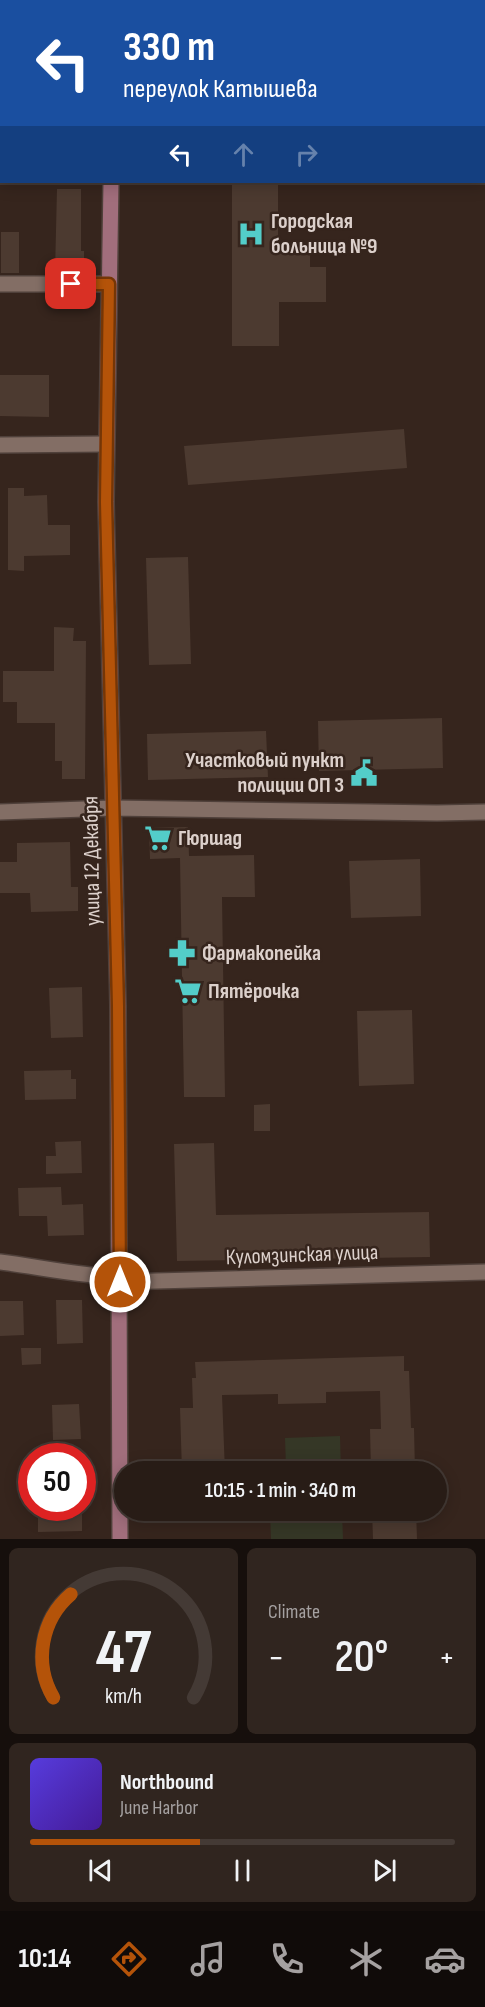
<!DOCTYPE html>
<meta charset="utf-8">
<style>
body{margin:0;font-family:"Sofia Sans Condensed",sans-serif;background:#30251f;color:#f1f3f6;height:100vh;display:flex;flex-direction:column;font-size:22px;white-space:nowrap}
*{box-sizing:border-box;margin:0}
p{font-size:20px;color:#a5a1a1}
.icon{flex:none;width:33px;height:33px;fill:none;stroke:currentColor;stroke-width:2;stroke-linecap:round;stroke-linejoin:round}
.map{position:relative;height:1539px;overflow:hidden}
.side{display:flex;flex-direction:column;gap:9px;padding:9px;background:#160f0c;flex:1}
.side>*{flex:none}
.guide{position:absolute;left:0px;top:0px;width:486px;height:183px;box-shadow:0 3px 15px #0003,0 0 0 2px #443a35;background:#1a4fa0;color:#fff;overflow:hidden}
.speed{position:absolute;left:18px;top:1443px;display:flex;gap:12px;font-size:30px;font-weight:700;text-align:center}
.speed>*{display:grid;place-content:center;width:78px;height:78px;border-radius:50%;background:#281c16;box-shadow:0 3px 15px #0003,0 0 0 2px #443a35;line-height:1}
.speed .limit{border:9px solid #d22;background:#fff;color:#111}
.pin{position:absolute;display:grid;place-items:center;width:51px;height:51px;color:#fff;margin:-26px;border-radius:12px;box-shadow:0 3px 9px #0006}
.me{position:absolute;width:66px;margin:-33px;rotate:0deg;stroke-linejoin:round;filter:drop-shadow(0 0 4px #0008)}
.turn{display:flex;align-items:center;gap:21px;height:126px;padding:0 24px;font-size:27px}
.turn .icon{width:78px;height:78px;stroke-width:2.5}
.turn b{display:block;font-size:42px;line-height:51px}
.lanes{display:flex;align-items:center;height:57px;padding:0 24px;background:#0003;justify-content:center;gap:30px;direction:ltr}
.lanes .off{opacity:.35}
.big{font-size:45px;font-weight:600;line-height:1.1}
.side .widget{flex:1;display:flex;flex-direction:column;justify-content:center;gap:9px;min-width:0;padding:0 21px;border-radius:9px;background:#30251f}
.side .dial{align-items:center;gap:0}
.dial svg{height:156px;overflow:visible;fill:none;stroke:#443a35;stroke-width:7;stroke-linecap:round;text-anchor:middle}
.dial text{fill:#f1f3f6;stroke:none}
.song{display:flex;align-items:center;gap:18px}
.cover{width:72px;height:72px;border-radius:9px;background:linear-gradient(135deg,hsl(250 70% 55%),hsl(260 70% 35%))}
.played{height:6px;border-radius:3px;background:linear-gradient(90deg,#b45309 40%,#443a35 40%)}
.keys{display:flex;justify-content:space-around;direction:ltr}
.heat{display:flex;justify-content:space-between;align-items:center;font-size:33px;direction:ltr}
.side .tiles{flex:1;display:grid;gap:9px;grid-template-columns:1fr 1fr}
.widget:last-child{grid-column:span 2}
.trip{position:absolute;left:114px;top:1461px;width:333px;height:60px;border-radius:30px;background:#281c16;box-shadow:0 3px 15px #0003,0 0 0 2px #443a35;font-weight:600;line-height:60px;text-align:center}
.menu{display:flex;height:96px;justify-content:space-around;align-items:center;background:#100b09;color:#a5a1a1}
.menu .icon{width:42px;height:42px}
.menu .selected{color:#b45309}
.menu b{font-size:27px;color:#f1f3f6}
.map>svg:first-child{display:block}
.green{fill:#353726}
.building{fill:#4c3a30}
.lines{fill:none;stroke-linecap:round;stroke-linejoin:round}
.minor-casing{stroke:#4f403a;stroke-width:18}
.secondary-casing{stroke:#4f403a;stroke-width:18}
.minor{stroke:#836e65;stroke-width:15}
.secondary{stroke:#a16e7c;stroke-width:15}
.route-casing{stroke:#753606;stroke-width:15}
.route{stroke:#b45309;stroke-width:10}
.labels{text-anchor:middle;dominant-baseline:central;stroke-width:5;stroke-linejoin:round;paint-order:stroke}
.poi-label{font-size:22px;font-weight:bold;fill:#dcd0cb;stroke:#36251d;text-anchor:start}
.street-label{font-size:22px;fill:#dcd0cb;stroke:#36251d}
</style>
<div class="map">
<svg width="485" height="1539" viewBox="0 0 485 1539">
<rect width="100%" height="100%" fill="#36251d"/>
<!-- green -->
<g class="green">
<path d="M 340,1436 L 341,1471 L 269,1471 L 269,1468 L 286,1467 L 285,1438 Z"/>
<path d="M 270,1511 L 342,1511 L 343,1539 L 271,1539 Z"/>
</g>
<!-- building -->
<g class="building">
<path d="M 232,182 L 278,182 L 278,253 L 310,253 L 310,267 L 326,267 L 326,302 L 279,302 L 279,346 L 232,346 Z"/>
<path d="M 57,189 L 81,189 L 81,251 L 84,251 L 84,273 L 55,273 Z"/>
<rect x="1" y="232" width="18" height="41"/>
<path d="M 0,375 L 49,375 L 49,417 L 0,416 Z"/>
<path d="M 404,429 L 407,468 L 188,485 L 184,446 Z"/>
<path d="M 8,488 L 24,488 L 24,496 L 47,495 L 48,525 L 70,525 L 70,555 L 24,556 L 24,571 L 8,570 Z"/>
<path d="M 188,557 L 191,664 L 149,665 L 146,558 Z"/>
<path d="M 54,627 L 74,628 L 73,641 L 86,641 L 85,779 L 62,779 L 62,761 L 55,761 L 55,723 L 17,723 L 17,702 L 3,702 L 3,671 L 54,671 Z"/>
<path d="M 442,718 L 443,768 L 319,771 L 318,721 Z"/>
<path d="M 266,731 L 268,777 L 148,780 L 147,734 Z"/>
<path d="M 188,827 L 189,856 L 254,855 L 255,897 L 222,897 L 225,1097 L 184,1097 L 180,858 L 150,859 L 149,828 Z"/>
<path d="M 70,842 L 71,887 L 78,887 L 78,911 L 31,912 L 30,893 L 0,893 L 0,862 L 17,862 L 17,843 Z"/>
<path d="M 420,859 L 421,916 L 351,918 L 349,861 Z"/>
<path d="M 82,987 L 83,1037 L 51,1038 L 49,988 Z"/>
<path d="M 412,1010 L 414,1084 L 359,1086 L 357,1011 Z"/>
<path d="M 71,1070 L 71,1079 L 76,1079 L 76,1099 L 25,1100 L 24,1071 Z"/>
<path d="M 270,1104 L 270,1131 L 254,1131 L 254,1105 Z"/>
<path d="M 81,1141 L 82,1173 L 46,1174 L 46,1156 L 56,1156 L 55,1142 Z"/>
<path d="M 214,1143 L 216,1215 L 429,1212 L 430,1257 L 177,1261 L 174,1144 Z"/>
<path d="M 61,1187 L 62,1205 L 83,1204 L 84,1235 L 48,1236 L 47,1216 L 19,1216 L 18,1188 Z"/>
<path d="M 56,1300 L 82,1300 L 83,1343 L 57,1344 Z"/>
<path d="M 0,1301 L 23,1301 L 24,1335 L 0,1336 Z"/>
<path d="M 21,1348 L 41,1348 L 41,1364 L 22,1365 Z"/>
<path d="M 404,1356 L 404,1371 L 409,1371 L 411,1428 L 414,1428 L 415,1472 L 371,1472 L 370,1429 L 381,1429 L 380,1391 L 326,1392 L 326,1403 L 278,1404 L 278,1394 L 222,1395 L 225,1472 L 182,1472 L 180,1408 L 193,1408 L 192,1378 L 196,1378 L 195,1362 Z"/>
<path d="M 79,1404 L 81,1439 L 53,1440 L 52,1405 Z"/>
<path d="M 372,1510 L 416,1510 L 417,1539 L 373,1539 Z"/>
<path d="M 82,1511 L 82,1531 L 38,1532 L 38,1512 Z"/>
</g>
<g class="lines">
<defs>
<g id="minor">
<path d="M 484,39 L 485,39"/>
<path d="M 0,75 L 2,75"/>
<path d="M 0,284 L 109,284"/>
<path d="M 0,445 L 106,444"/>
<path d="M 0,812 L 113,808 L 437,813 L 485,812"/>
<path d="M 0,1262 C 40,1267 79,1276 120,1277"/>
<path d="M 120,1282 L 485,1272"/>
</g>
<g id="secondary">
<path d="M 112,2 L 112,0"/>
<path d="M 111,182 L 106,502 L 118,1006 L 120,1539"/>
</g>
</defs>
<!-- minor casing -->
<use href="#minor" class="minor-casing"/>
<!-- secondary casing -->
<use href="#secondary" class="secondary-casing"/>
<!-- minor -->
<use href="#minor" class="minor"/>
<!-- secondary -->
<use href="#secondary" class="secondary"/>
</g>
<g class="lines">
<defs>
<path id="route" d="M 71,284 L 109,284 L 106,502 L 118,1006 L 120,1282"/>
</defs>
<!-- route casing -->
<use href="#route" class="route-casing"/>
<!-- route -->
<use href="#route" class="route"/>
</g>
<!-- icons -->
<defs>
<symbol id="hospital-bare" viewBox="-9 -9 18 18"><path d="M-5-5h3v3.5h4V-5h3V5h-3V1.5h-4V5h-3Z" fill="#53cdc9" stroke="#36251d" stroke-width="2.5" paint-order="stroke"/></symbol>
<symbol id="civic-bare" viewBox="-9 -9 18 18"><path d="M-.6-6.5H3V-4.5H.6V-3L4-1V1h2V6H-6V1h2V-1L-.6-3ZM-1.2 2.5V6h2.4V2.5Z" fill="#53cdc9" stroke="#36251d" stroke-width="2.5" paint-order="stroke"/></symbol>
<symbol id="supermarket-bare" viewBox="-9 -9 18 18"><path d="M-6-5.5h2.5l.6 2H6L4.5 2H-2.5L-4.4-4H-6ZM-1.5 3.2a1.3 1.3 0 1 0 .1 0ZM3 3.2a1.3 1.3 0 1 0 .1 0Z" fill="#53cdc9" stroke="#36251d" stroke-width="2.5" paint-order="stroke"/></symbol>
<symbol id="pharmacy-bare" viewBox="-9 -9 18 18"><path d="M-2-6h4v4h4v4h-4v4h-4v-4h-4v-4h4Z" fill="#53cdc9" stroke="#36251d" stroke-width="2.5" paint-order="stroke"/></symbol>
</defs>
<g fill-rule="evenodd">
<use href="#hospital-bare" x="232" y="215" width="38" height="38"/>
<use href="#civic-bare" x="345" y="754" width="38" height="38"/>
<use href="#supermarket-bare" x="139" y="819" width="38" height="38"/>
<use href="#pharmacy-bare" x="163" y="934" width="38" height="38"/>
<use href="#supermarket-bare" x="169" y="972" width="38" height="38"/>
</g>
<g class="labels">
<!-- poi labels -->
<g class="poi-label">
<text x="271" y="221">Городская<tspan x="271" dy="25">больница №9</tspan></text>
<text x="344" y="760" text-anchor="end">Участковый пункт<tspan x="344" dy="25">полиции ОП 3</tspan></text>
<text x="178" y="838">Гюршад</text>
<text x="202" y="953">Фармакопейка</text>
<text x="208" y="991">Пятёрочка</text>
</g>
<!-- street labels -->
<g class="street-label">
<text transform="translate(92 861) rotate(-91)">улица 12 Декабря</text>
<text transform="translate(302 1255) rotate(-2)">Куломзинская улица</text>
</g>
</g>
</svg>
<div class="speed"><div class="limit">50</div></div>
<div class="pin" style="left:71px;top:284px;background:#d93025"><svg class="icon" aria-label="arrive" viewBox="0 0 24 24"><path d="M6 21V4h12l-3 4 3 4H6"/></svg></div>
<svg class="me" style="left:120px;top:1282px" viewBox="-20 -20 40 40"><circle r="17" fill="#b45309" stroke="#fff" stroke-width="3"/><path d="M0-11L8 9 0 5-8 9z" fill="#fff"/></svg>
<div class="trip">10:15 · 1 min · 340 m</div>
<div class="guide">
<div class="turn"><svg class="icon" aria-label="left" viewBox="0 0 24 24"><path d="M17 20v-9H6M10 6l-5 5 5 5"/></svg><div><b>330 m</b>переулок Катышева</div></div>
<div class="lanes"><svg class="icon" aria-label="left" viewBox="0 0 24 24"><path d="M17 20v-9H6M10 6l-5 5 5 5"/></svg><svg class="icon off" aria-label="ahead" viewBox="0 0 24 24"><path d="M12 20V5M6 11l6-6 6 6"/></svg><svg class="icon off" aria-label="right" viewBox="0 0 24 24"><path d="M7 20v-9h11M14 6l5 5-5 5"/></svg></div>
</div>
</div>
<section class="side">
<div class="tiles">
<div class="widget dial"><svg viewBox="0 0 100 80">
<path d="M14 69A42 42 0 1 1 86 69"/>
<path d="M14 69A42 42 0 0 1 23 16" stroke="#b45309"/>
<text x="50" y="56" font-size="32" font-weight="700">47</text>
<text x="50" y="72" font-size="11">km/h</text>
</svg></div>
<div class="widget"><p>Climate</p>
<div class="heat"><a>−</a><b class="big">20°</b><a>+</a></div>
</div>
<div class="widget">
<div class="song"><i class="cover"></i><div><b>Northbound</b><p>June Harbor</p></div></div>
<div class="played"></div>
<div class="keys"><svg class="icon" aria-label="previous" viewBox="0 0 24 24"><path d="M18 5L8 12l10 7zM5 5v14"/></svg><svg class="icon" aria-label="pause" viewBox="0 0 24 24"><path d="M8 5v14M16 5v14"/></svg><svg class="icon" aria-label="next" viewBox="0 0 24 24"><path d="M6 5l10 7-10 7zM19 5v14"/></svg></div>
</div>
</div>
</section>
<nav class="menu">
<b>10:14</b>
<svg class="icon selected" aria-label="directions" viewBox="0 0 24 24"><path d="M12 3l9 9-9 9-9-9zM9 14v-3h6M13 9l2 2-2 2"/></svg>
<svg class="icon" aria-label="music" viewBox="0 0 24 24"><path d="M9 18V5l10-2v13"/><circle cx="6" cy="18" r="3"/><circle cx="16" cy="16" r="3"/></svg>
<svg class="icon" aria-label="phone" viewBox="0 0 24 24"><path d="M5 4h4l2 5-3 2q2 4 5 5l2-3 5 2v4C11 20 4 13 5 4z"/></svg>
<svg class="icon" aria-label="climate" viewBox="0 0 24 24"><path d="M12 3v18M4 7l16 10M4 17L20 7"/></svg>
<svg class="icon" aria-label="car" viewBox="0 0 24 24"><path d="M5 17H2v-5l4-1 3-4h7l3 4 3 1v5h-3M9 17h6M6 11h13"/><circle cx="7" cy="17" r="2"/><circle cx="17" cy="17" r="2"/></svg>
</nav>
